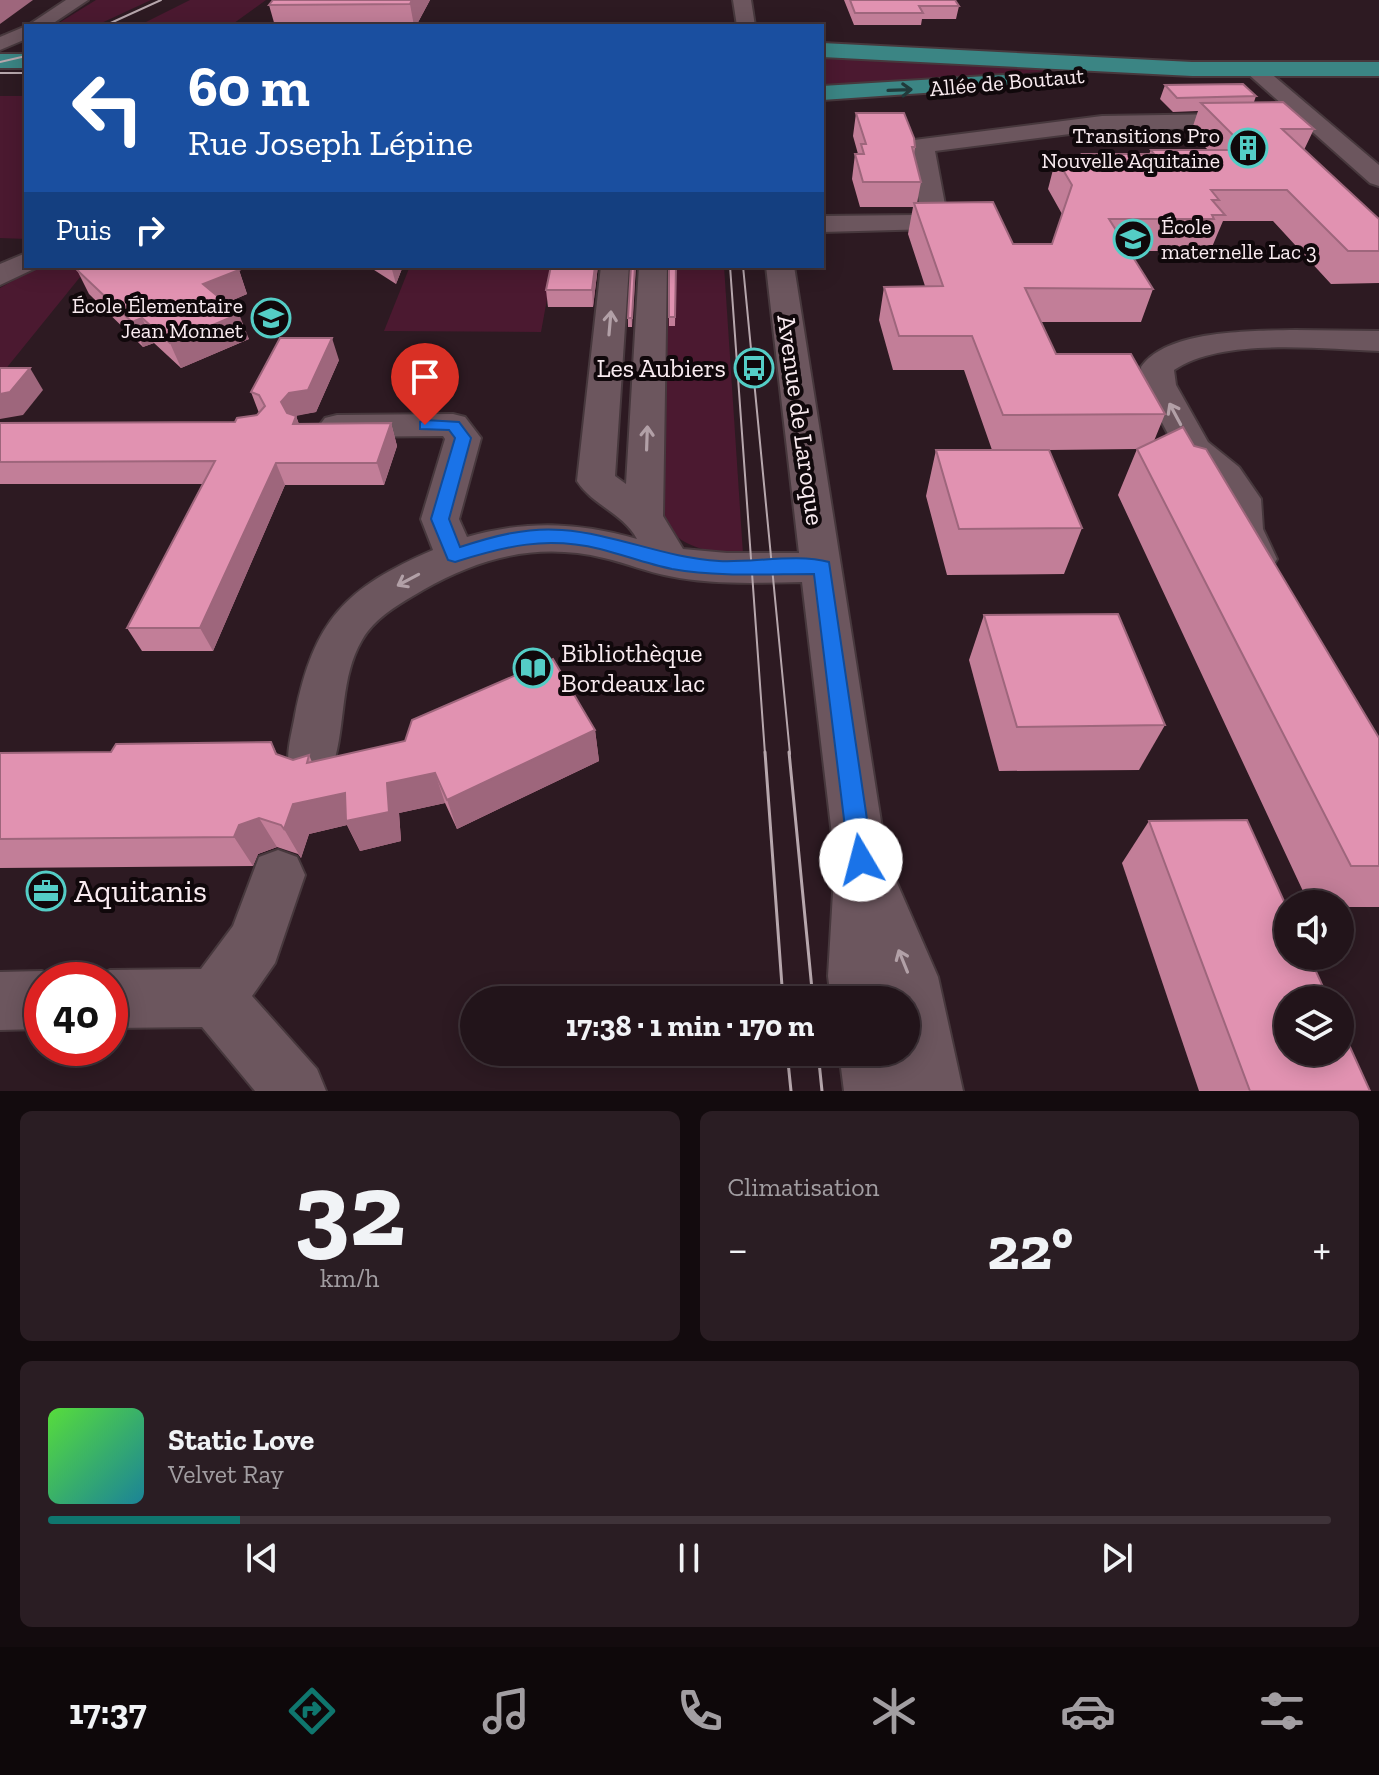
<!DOCTYPE html>
<html lang="fr">
<meta charset="utf-8">
<style>
body{margin:0;font-family:"Zilla Slab",serif;background:#2a1d23;color:#f1f3f6;height:100vh;display:flex;flex-direction:column;font-size:30px;white-space:nowrap}
*{box-sizing:border-box;margin:0}
p{font-size:26px;color:#a29ea2}
.icon{flex:none;width:44px;height:44px;fill:none;stroke:currentColor;stroke-width:2;stroke-linecap:round;stroke-linejoin:round}
.map{position:relative;height:1091px;overflow:hidden}
.sheet{display:flex;flex-direction:column;gap:20px;padding:20px;background:#130b0e;flex:1}
.sheet>*{flex:none}
.banner{position:absolute;left:24px;top:24px;width:800px;height:244px;border-radius:0px;box-shadow:0 4px 20px #0003,0 0 0 2px #3f3339;background:#1a4fa0;color:#fff;overflow:hidden}
.tools{position:absolute;left:1274px;top:890px;display:grid;gap:16px}
.tools a{display:grid;place-items:center;width:80px;height:80px;border-radius:50%;background:#22141a;box-shadow:0 4px 20px #0003,0 0 0 2px #3f3339;font-size:40px}
.speed{position:absolute;left:24px;top:962px;display:flex;gap:16px;font-size:40px;font-weight:700;text-align:center}
.speed>*{display:grid;place-content:center;width:104px;height:104px;border-radius:50%;background:#22141a;box-shadow:0 4px 20px #0003,0 0 0 2px #3f3339;line-height:1}
.speed .limit{border:12px solid #d22;background:#fff;color:#111}
.pin{position:absolute;display:grid;place-items:center;width:68px;height:68px;color:#fff;margin:-82px -34px;border-radius:50% 50% 50% 0;rotate:-45deg;box-shadow:0 0 8px #0007}
.pin .icon{rotate:45deg}
.me{position:absolute;width:88px;margin:-44px;rotate:352deg;stroke-linejoin:round;filter:drop-shadow(0 0 6px #0008)}
.turn{display:flex;align-items:center;gap:28px;height:168px;padding:0 32px;font-size:36px}
.turn .icon{width:104px;height:104px;stroke-width:2.5}
.turn b{display:block;font-size:56px;line-height:68px}
.then{display:flex;align-items:center;height:76px;padding:0 32px;background:#0003;gap:16px;font-size:30px}
.big{font-size:60px;font-weight:700;line-height:1.1}
.sheet .widget{flex:1;display:flex;flex-direction:column;justify-content:center;gap:12px;min-width:0;padding:0 28px;border-radius:12px;background:#2a1d23}
.sheet .dial{align-items:center;gap:0}
.dial b{font-size:104px;line-height:1}
.song{display:flex;align-items:center;gap:24px}
.cover{width:96px;height:96px;border-radius:12px;background:linear-gradient(135deg,hsl(110 70% 55%),hsl(190 70% 35%))}
.played{height:8px;border-radius:4px;background:linear-gradient(90deg,#0f766e 15%,#3f3339 15%)}
.keys{display:flex;justify-content:space-around;direction:ltr}
.heat{display:flex;justify-content:space-between;align-items:center;font-size:44px;direction:ltr}
.sheet .tiles{flex:1;display:grid;gap:20px;grid-template-columns:1fr 1fr}
.widget:last-child{grid-column:span 2}
.trip{position:absolute;left:460px;top:986px;width:460px;height:80px;border-radius:40px;background:#22141a;box-shadow:0 4px 20px #0003,0 0 0 2px #3f3339;font-weight:700;line-height:80px;text-align:center}
.menu{display:flex;height:128px;justify-content:space-around;align-items:center;background:#0e080a;color:#a29ea2}
.menu .icon{width:56px;height:56px}
.menu .active{color:#0f766e}
.menu b{font-size:36px;color:#f1f3f6}
.map>svg:first-child{display:block}
.green{fill:#4b1930}
.lines{fill:none;stroke-linecap:round;stroke-linejoin:round}
.minor-casing{stroke:#47383d;stroke-width:4}
.major-casing{stroke:#47383d;stroke-width:4}
.minor{fill:#6c565e;fill-rule:evenodd}
.major{fill:#3b8584;fill-rule:evenodd}
.tram-far1{stroke:#b7a7ad;stroke-width:2}
.tram{stroke:#b7a7ad;stroke-width:3}
.wall{fill:#c27e98}
.shaded-wall{fill:#9e667c}
.building{fill:#e192b1;stroke:#9e667c;stroke-width:2}
.oneway{stroke:#213a3b}
.oneway2{stroke:#b2a0a7}
.route{fill:#1a73e8;stroke:#114b97;stroke-width:2}
.labels{text-anchor:middle;dominant-baseline:central;stroke-width:8;stroke-linejoin:round;paint-order:stroke}
.far-street-label{font-size:22px;fill:#f9ebf0;stroke:#10080b}
.far-poi-label{font-size:22px;fill:#f9ebf0;stroke:#10080b;text-anchor:end}
.poi-label{font-size:26px;fill:#f9ebf0;stroke:#10080b;text-anchor:end}
.street-label{font-size:26px;fill:#f9ebf0;stroke:#10080b}
.near-poi-label{font-size:32px;fill:#f9ebf0;stroke:#10080b;text-anchor:start}
</style>
<div class="map">
<svg width="1379" height="1091" viewBox="0 0 1379 1091">
<rect width="100%" height="100%" fill="#2d1a22"/>
<!-- green -->
<g class="green">
<path d="M 96,0 L 151,0 L 95,26 L 54,26 Z"/>
<path d="M 190,0 L 266,0 L 230,26 L 138,26 Z"/>
<path d="M 822,55 L 1069,69 L 919,83 L 822,86 Z"/>
<path d="M 0,96 L 26,96 L 26,239 L 0,238 Z"/>
<path d="M 39,266 L 89,266 L 0,376 L 0,288 Z"/>
<path d="M 410,266 L 553,266 L 541,332 L 384,331 Z"/>
<path d="M 665,266 L 724,266 L 743,554 C 709,553 669,547 661,510 Z"/>
</g>
<g class="lines">
<defs>
<g id="minor">
<path d="M 66,0 L 88,0 L 49,26 L 27,26 Z"/>
<path d="M 733,0 L 751,0 L 755,26 L 737,26 Z"/>
<path d="M 26,26 L 26,39 L 0,50 L 0,37 Z"/>
<path d="M 1254,63 L 1261,65 L 1379,165 L 1379,186 L 1370,183 L 1307,127 L 1102,130 L 935,151 L 946,210 L 933,229 L 822,232 L 822,216 L 915,215 L 920,209 L 910,145 L 914,140 L 1102,116 L 1292,113 L 1247,73 L 1244,69 L 1247,65 Z"/>
<path d="M 26,253 L 26,266 L 37,266 L 36,268 L 0,285 L 0,264 Z"/>
<path d="M 601,266 L 629,266 L 615,476 L 626,484 L 639,266 L 667,266 L 663,516 L 683,549 L 727,553 L 799,553 L 766,266 L 794,266 L 887,860 L 938,977 L 963,1091 L 844,1091 L 839,1052 L 906,1052 L 906,1000 L 831,1000 L 828,976 L 835,860 L 802,582 C 758,583 712,585 669,576 C 647,572 626,563 604,558 C 538,542 481,557 423,590 C 401,603 375,617 362,640 C 337,682 348,737 327,781 L 310,787 L 293,781 C 283,760 291,738 295,715 C 314,620 345,588 433,550 L 421,519 L 445,439 L 443,436 L 337,437 L 325,434 L 319,426 L 325,418 L 337,415 L 453,414 L 465,417 L 481,438 L 459,519 L 467,537 C 526,520 578,522 637,539 C 623,513 592,505 577,481 Z"/>
<path d="M 1295,330 L 1379,331 L 1379,351 C 1322,349 1222,337 1174,370 L 1176,385 L 1208,442 L 1239,467 L 1261,499 L 1263,529 L 1277,559 L 1271,569 L 1257,574 L 1243,569 L 1223,529 L 1223,500 L 1213,485 L 1176,449 L 1142,385 L 1141,367 C 1167,329 1254,331 1295,330 Z"/>
<path d="M 278,850 L 297,857 L 305,875 L 275,963 L 252,996 L 317,1069 L 326,1091 L 255,1091 L 202,1027 L 110,1028 L 110,980 L 89,980 L 110,970 L 201,969 L 233,926 L 259,857 Z"/>
<path d="M 42,971 L 63,980 L 42,980 L 42,1029 L 0,1030 L 0,972 Z"/>
</g>
<g id="major">
<path d="M 822,43 L 1192,62 L 1379,62 L 1379,76 L 1192,76 L 822,57 Z"/>
<rect x="0" y="54" width="26" height="14"/>
<path d="M 1003,75 L 1011,77 L 1015,82 L 1011,87 L 822,100 L 822,86 Z"/>
</g>
</defs>
<!-- minor casing -->
<use href="#minor" class="minor-casing"/>
<!-- major casing -->
<use href="#major" class="major-casing"/>
<!-- minor -->
<use href="#minor" class="minor"/>
<!-- major -->
<use href="#major" class="major"/>
<!-- tram-far1 -->
<g class="tram-far1">
<path d="M 104,26 L 161,0"/>
<path d="M 0,62 L 26,56"/>
<path d="M 0,73 L 26,73"/>
<path d="M 730,266 L 765,754"/>
<path d="M 743,266 L 790,754"/>
</g>
<!-- tram -->
<g class="tram">
<path d="M 765,752 L 783,1000"/>
<path d="M 789,752 L 813,1000"/>
<path d="M 787,1052 L 791,1091"/>
<path d="M 818,1052 L 822,1091"/>
</g>
</g>
<!-- wall -->
<g class="wall">
<path d="M 273,0 L 430,0 L 416,26 L 275,26 L 269,5 Z"/>
<path d="M 844,0 L 955,0 L 959,6 L 956,19 L 922,19 L 921,25 L 854,25 Z"/>
<path d="M 1165,85 L 1256,96 L 1254,102 L 1314,129 L 1304,150 L 1379,219 L 1379,283 L 1331,284 L 1273,221 L 1223,221 L 1212,247 L 1203,247 L 1201,251 L 1129,251 L 1153,289 L 1141,322 L 1041,322 L 1056,354 L 1165,414 L 1154,441 L 1194,446 L 1379,738 L 1379,907 L 1340,907 L 1340,904 L 1309,904 L 1118,495 L 1137,449 L 1049,450 L 1082,528 L 1064,574 L 947,575 L 926,496 L 936,450 L 992,450 L 964,370 L 893,370 L 879,320 L 884,287 L 925,286 L 908,234 L 913,207 L 860,207 L 852,179 L 855,154 L 858,154 L 853,136 L 856,113 L 915,147 L 914,154 L 921,182 L 917,203 L 1013,244 L 1052,244 L 1062,214 L 1048,189 L 1056,158 L 1080,158 L 1082,154 L 1149,154 L 1151,150 L 1208,150 L 1191,132 L 1198,111 L 1173,112 L 1160,99 Z"/>
<path d="M 370,266 L 403,266 L 396,284 L 371,268 Z"/>
<path d="M 598,266 L 593,307 L 548,307 L 546,290 Z"/>
<path d="M 631,266 L 632,327 L 628,327 L 628,318 Z"/>
<path d="M 669,266 L 676,266 L 675,326 L 669,326 Z"/>
<path d="M 77,270 L 239,270 L 247,294 L 226,303 L 249,339 L 181,368 L 154,343 L 143,347 L 89,294 Z"/>
<path d="M 339,360 L 316,412 L 297,415 L 296,416 L 299,424 L 391,423 L 397,446 L 384,485 L 285,485 L 213,651 L 142,651 L 127,628 L 203,484 L 0,484 L 0,423 L 235,422 L 257,415 L 259,413 L 251,392 Z"/>
<path d="M 984,615 L 1165,725 L 1139,770 L 999,771 L 969,660 Z"/>
<path d="M 595,730 L 599,761 L 457,829 L 445,803 L 399,813 L 401,841 L 360,851 L 347,825 L 309,834 L 301,858 L 298,854 L 277,847 L 258,854 L 253,866 L 0,868 L 0,753 L 111,752 L 271,742 L 277,754 L 293,760 L 309,755 L 312,762 Z"/>
<path d="M 1149,821 L 1370,1091 L 1199,1091 L 1122,863 Z"/>
</g>
<!-- shaded-wall -->
<g class="shaded-wall">
<path d="M 0,0 L 33,0 L 0,24 Z"/>
<path d="M 412,0 L 430,0 L 416,26 L 414,26 L 410,4 Z"/>
<path d="M 391,266 L 403,266 L 396,284 Z"/>
<path d="M 595,266 L 598,266 L 593,307 L 592,290 Z"/>
<path d="M 635,266 L 636,266 L 632,327 L 632,318 Z"/>
<path d="M 239,270 L 247,294 L 212,309 L 203,284 Z"/>
<path d="M 239,314 L 249,339 L 181,368 L 170,343 Z"/>
<path d="M 142,318 L 154,343 L 143,347 L 132,322 Z"/>
<path d="M 332,338 L 339,360 L 316,412 L 296,416 L 304,439 L 290,424 L 281,402 Z"/>
<path d="M 30,368 L 43,390 L 23,415 L 0,419 L 0,394 Z"/>
<path d="M 391,423 L 397,446 L 384,485 L 377,463 Z"/>
<path d="M 276,463 L 285,485 L 213,651 L 200,628 Z"/>
<path d="M 595,730 L 599,761 L 457,829 L 447,800 Z"/>
<path d="M 435,773 L 445,803 L 399,813 L 401,841 L 360,851 L 347,825 L 309,834 L 301,858 L 284,829 L 293,804 Z"/>
<path d="M 259,818 L 277,847 L 258,854 L 253,866 L 234,837 L 239,825 Z"/>
</g>
<!-- building -->
<g class="building">
<path d="M 273,0 L 412,0 L 410,4 L 269,5 Z"/>
<path d="M 850,0 L 955,0 L 959,6 L 919,6 L 923,13 L 855,13 Z"/>
<path d="M 1243,84 L 1256,96 L 1177,98 L 1165,85 Z"/>
<path d="M 1283,102 L 1314,129 L 1282,129 L 1379,219 L 1379,251 L 1348,251 L 1287,190 L 1211,190 L 1219,200 L 1212,200 L 1225,215 L 1212,215 L 1214,219 L 1109,219 L 1153,289 L 1025,288 L 1056,354 L 1131,354 L 1165,414 L 1003,415 L 972,336 L 899,336 L 884,287 L 943,286 L 914,203 L 993,202 L 1013,244 L 1052,244 L 1072,185 L 1056,158 L 1084,158 L 1082,154 L 1154,154 L 1151,150 L 1248,150 L 1201,103 Z"/>
<path d="M 856,113 L 904,113 L 914,138 L 915,147 L 912,147 L 921,182 L 863,182 L 855,154 L 864,154 L 861,144 L 866,144 Z"/>
<path d="M 88,266 L 233,266 L 239,270 L 203,284 L 239,314 L 170,343 L 142,318 L 132,322 L 77,270 Z"/>
<path d="M 551,266 L 595,266 L 592,290 L 546,290 Z"/>
<path d="M 631,266 L 635,266 L 632,318 L 628,318 Z"/>
<path d="M 669,266 L 676,266 L 675,317 L 669,317 Z"/>
<path d="M 280,338 L 332,338 L 308,390 L 289,393 L 281,402 L 287,413 L 296,416 L 293,424 L 391,423 L 377,463 L 276,463 L 200,628 L 127,628 L 215,461 L 0,462 L 0,423 L 235,422 L 237,418 L 257,415 L 265,406 L 259,395 L 251,392 Z"/>
<path d="M 0,368 L 30,368 L 10,392 L 0,394 Z"/>
<path d="M 1183,427 L 1194,446 L 1206,449 L 1379,738 L 1379,866 L 1351,866 L 1137,449 Z"/>
<path d="M 936,450 L 1049,450 L 1082,528 L 959,529 Z"/>
<path d="M 1118,614 L 1165,725 L 1017,727 L 984,615 Z"/>
<path d="M 553,659 L 595,730 L 447,800 L 435,773 L 387,783 L 389,812 L 346,821 L 345,793 L 293,804 L 284,829 L 281,825 L 259,818 L 239,825 L 234,837 L 0,839 L 0,753 L 111,752 L 116,744 L 271,742 L 276,754 L 293,760 L 309,755 L 307,763 L 405,741 L 412,720 Z"/>
<path d="M 1247,820 L 1288,910 L 1288,956 L 1309,956 L 1329,1000 L 1288,1000 L 1288,1052 L 1340,1052 L 1340,1025 L 1370,1091 L 1250,1091 L 1149,821 Z"/>
</g>
<!-- one-way arrows -->
<defs><path id="oneway-shaft" d="M-6 0H5M1.5-3L5.5 0L1.5 3" fill="none" stroke-width="1.6" stroke-linecap="round" stroke-linejoin="round" transform="scale(2)"/></defs>
<use class="oneway" href="#oneway-shaft" transform="translate(900 90) rotate(-2)"/>
<g class="oneway2">
<use href="#oneway-shaft" transform="translate(610 323) rotate(-85)"/>
<use href="#oneway-shaft" transform="translate(1175 414) rotate(-118)"/>
<use href="#oneway-shaft" transform="translate(647 438) rotate(-88)"/>
<use href="#oneway-shaft" transform="translate(408 580) rotate(152)"/>
<use href="#oneway-shaft" transform="translate(903 961) rotate(-112)"/>
</g>
<!-- route -->
<path class="route" d="M 425,420 L 459,422 L 471,438 L 449,519 L 460,547 C 494,536 527,527 562,530 C 616,534 665,558 719,561 C 751,563 798,553 829,562 L 873,860 L 870,868 L 861,871 L 853,868 L 849,860 L 814,574 C 766,574 719,577 672,569 C 647,564 624,555 600,549 C 546,536 506,546 455,562 L 448,560 L 431,519 L 455,438 L 449,430 L 420,429 L 420,422 Z"/>
<!-- icons -->
<defs>
<symbol id="building-ring" viewBox="-11 -11 22 22"><circle r="9.5" fill="#10080b" stroke="#54cdc6" stroke-width="1.5"/><path d="M-4-6H4V6H1V3H-1V6H-4ZM-2.5-4.3h1.7v1.8h-1.7ZM.8-4.3h1.7v1.8H.8ZM-2.5-1h1.7V.8h-1.7ZM.8-1h1.7V.8H.8Z" fill="#54cdc6"/></symbol>
<symbol id="school-ring" viewBox="-11 -11 22 22"><circle r="9.5" fill="#10080b" stroke="#54cdc6" stroke-width="1.5"/><path d="M0-5L7-2L0 1L-7-2ZM-4 1L0 2.5L4 1V4Q0 6-4 4Z" fill="#54cdc6"/></symbol>
<symbol id="bus-ring" viewBox="-11 -11 22 22"><circle r="9.5" fill="#10080b" stroke="#54cdc6" stroke-width="1.5"/><path d="M-5-6H5V4H4V6H2V4H-2V6H-4V4H-5ZM-3.5-4V0h7V-4ZM-3.5 1.2v1.5H-2V1.2ZM2 1.2v1.5H3.5V1.2Z" fill="#54cdc6"/></symbol>
<symbol id="library-ring" viewBox="-11 -11 22 22"><circle r="9.5" fill="#10080b" stroke="#54cdc6" stroke-width="1.5"/><path d="M-6-4Q-3-5.5-.7-3.5V5Q-3 3-6 4ZM6-4Q3-5.5 .7-3.5V5Q3 3 6 4Z" fill="#54cdc6"/></symbol>
<symbol id="office-ring" viewBox="-11 -11 22 22"><circle r="9.5" fill="#10080b" stroke="#54cdc6" stroke-width="1.5"/><path d="M-6-3h4V-5.5h4V-3h4V5H-6ZM-1-4.5V-3h2v-1.5ZM-6 0V1H6V0Z" fill="#54cdc6"/></symbol>
</defs>
<g fill-rule="evenodd">
<use href="#building-ring" x="1226" y="126" width="44" height="44"/>
<use href="#school-ring" x="1111" y="217" width="44" height="44"/>
<use href="#school-ring" x="249" y="296" width="44" height="44"/>
<use href="#bus-ring" x="732" y="346" width="44" height="44"/>
<use href="#library-ring" x="511" y="646" width="44" height="44"/>
<use href="#office-ring" x="24" y="869" width="44" height="44"/>
</g>
<g class="labels">
<!-- far-street labels -->
<g class="far-street-label">
<text transform="translate(1007 82) rotate(-5)">Allée de Boutaut</text>
</g>
<!-- far-poi labels -->
<g class="far-poi-label">
<text x="1220" y="135">Transitions Pro<tspan x="1220" dy="25">Nouvelle Aquitaine</tspan></text>
<text x="1161" y="226" text-anchor="start">École<tspan x="1161" dy="25">maternelle Lac 3</tspan></text>
<text x="243" y="305">École Élementaire<tspan x="243" dy="25">Jean Monnet</tspan></text>
</g>
<!-- poi labels -->
<g class="poi-label">
<text x="726" y="368">Les Aubiers</text>
<text x="561" y="653" text-anchor="start">Bibliothèque<tspan x="561" dy="30">Bordeaux lac</tspan></text>
</g>
<!-- street labels -->
<g class="street-label">
<text transform="translate(801 420) rotate(82)">Avenue de Laroque</text>
</g>
<!-- near-poi labels -->
<g class="near-poi-label">
<text x="74" y="891">Aquitanis</text>
</g>
</g>
</svg>
<div class="tools">
<a><svg class="icon" aria-label="sound" viewBox="0 0 24 24"><path d="M4 9h4l5-4v14l-5-4H4zM17 9q2 3 0 6"/></svg></a>
<a><svg class="icon" aria-label="layers" viewBox="0 0 24 24"><path d="M12 4l9 5-9 5-9-5zM3 14l9 5 9-5"/></svg></a>
</div>
<div class="speed"><div class="limit">40</div></div>
<div class="pin" style="left:425px;top:425px;background:#d93025"><svg class="icon" aria-label="arrive" viewBox="0 0 24 24"><path d="M6 21V4h12l-3 4 3 4H6"/></svg></div>
<svg class="me" style="left:861px;top:860px" viewBox="-20 -20 40 40"><circle r="19" fill="#fff"/><path d="M0-13L10 11 0 6-10 11z" fill="#1a73e8"/></svg>
<div class="trip">17:38 · 1 min · 170 m</div>
<div class="banner">
<div class="turn"><svg class="icon" aria-label="left" viewBox="0 0 24 24"><path d="M17 20v-9H6M10 6l-5 5 5 5"/></svg><div><b>60 m</b>Rue Joseph Lépine</div></div>
<div class="then">Puis<svg class="icon" aria-label="right" viewBox="0 0 24 24"><path d="M7 20v-9h11M14 6l5 5-5 5"/></svg></div>
</div>
</div>
<section class="sheet">
<div class="tiles">
<div class="widget dial"><b>32</b><p>km/h</p></div>
<div class="widget"><p>Climatisation</p>
<div class="heat"><a>−</a><b class="big">22°</b><a>+</a></div>
</div>
<div class="widget">
<div class="song"><i class="cover"></i><div><b>Static Love</b><p>Velvet Ray</p></div></div>
<div class="played"></div>
<div class="keys"><svg class="icon" aria-label="previous" viewBox="0 0 24 24"><path d="M18 5L8 12l10 7zM5 5v14"/></svg><svg class="icon" aria-label="pause" viewBox="0 0 24 24"><path d="M8 5v14M16 5v14"/></svg><svg class="icon" aria-label="next" viewBox="0 0 24 24"><path d="M6 5l10 7-10 7zM19 5v14"/></svg></div>
</div>
</div>
</section>
<nav class="menu">
<b>17:37</b>
<svg class="icon active" aria-label="directions" viewBox="0 0 24 24"><path d="M12 3l9 9-9 9-9-9zM9 14v-3h6M13 9l2 2-2 2"/></svg>
<svg class="icon" aria-label="music" viewBox="0 0 24 24"><path d="M9 18V5l10-2v13"/><circle cx="6" cy="18" r="3"/><circle cx="16" cy="16" r="3"/></svg>
<svg class="icon" aria-label="phone" viewBox="0 0 24 24"><path d="M5 4h4l2 5-3 2q2 4 5 5l2-3 5 2v4C11 20 4 13 5 4z"/></svg>
<svg class="icon" aria-label="climate" viewBox="0 0 24 24"><path d="M12 3v18M4 7l16 10M4 17L20 7"/></svg>
<svg class="icon" aria-label="car" viewBox="0 0 24 24"><path d="M5 17H2v-5l4-1 3-4h7l3 4 3 1v5h-3M9 17h6M6 11h13"/><circle cx="7" cy="17" r="2"/><circle cx="17" cy="17" r="2"/></svg>
<svg class="icon" aria-label="filters" viewBox="0 0 24 24"><path d="M4 7h16M4 17h16"/><circle cx="9" cy="7" r="2"/><circle cx="15" cy="17" r="2"/></svg>
</nav>
